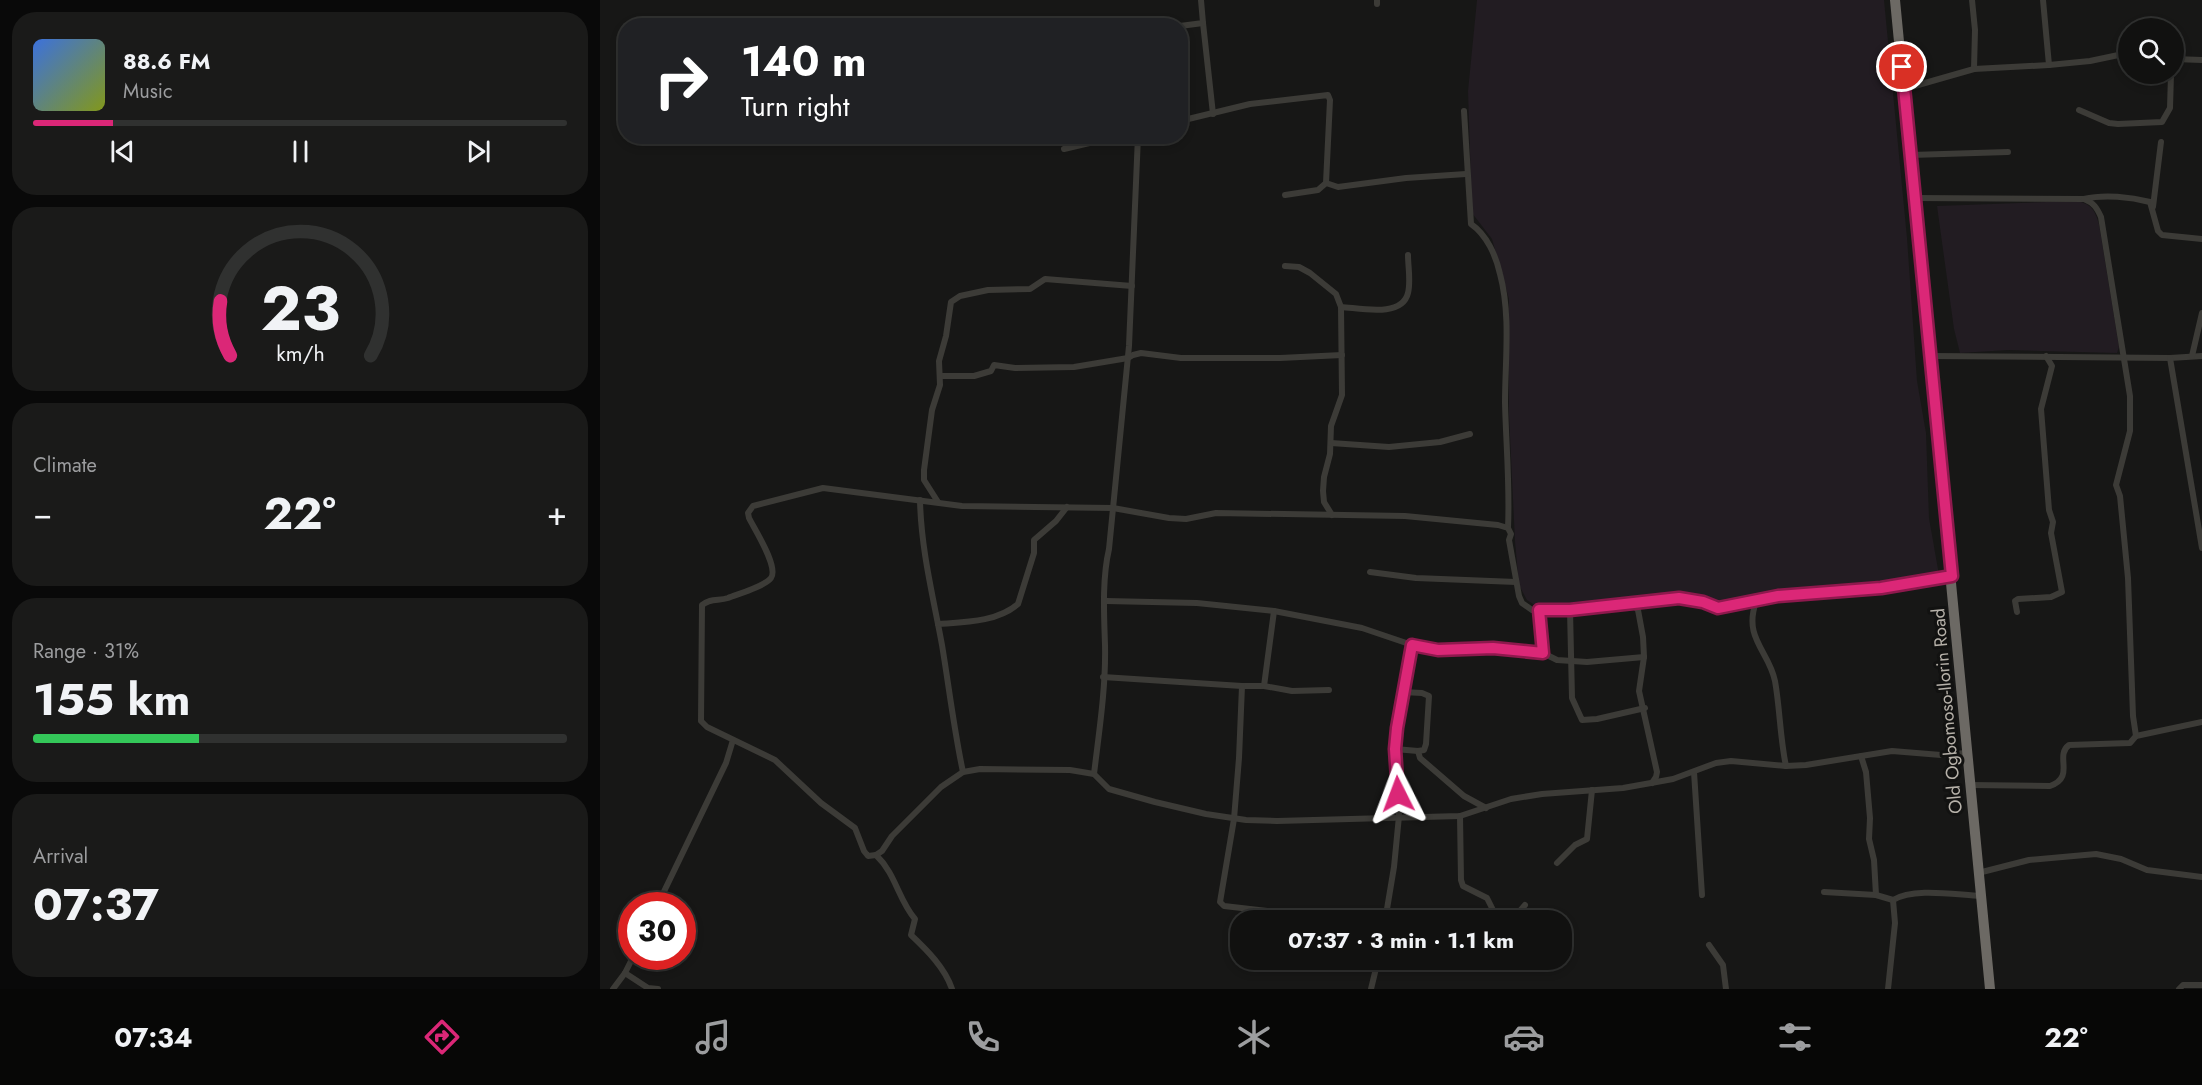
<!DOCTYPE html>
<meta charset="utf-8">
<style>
body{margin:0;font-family:Jost,sans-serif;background:#1a1a19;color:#f1f3f6;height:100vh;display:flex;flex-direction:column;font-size:22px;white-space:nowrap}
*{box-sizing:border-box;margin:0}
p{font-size:20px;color:#9c9d9f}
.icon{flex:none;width:33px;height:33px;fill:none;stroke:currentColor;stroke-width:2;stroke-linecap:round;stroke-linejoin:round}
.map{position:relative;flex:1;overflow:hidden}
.sheet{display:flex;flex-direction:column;gap:12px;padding:12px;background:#090909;width:600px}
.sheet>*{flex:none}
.top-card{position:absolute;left:18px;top:18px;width:570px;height:126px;border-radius:24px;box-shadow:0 3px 9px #0003,0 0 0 2px #303130;background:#202124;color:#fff;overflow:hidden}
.tools{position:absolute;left:1518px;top:18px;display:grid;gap:12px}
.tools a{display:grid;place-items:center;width:66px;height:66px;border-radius:50%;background:#111110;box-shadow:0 3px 9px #0003,0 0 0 2px #303130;font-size:30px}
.speed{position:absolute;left:18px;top:892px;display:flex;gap:12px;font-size:30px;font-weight:700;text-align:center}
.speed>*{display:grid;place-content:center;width:78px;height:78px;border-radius:50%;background:#111110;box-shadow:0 3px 9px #0003,0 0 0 2px #303130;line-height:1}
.speed .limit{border:9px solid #d22;background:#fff;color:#111}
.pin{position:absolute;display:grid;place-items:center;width:51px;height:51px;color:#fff;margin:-26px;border:3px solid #fff;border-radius:50%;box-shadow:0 2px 6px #0007}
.me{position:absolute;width:66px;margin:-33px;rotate:357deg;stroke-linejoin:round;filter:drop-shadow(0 0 4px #0008)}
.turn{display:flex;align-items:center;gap:21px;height:126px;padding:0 24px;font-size:27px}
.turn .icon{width:78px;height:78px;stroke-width:2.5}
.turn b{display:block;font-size:42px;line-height:51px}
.big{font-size:45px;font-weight:700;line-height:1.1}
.sheet .widget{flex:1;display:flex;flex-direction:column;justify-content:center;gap:9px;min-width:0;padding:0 21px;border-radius:24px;background:#1a1a19}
.sheet .dial{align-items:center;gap:0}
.dial svg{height:156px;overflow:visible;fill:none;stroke:#303130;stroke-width:7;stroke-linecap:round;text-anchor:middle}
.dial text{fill:#f1f3f6;stroke:none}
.song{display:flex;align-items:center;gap:18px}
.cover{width:72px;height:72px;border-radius:9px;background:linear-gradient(135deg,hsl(220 70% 55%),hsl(70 70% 35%))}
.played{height:6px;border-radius:3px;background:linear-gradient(90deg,#db2777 15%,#303130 15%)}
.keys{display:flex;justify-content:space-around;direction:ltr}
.heat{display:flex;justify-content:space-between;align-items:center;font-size:33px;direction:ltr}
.charge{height:9px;border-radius:4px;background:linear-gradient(90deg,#34c759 31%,#303130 0)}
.trip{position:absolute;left:630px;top:910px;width:342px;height:60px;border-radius:24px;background:#111110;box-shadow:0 3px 9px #0003,0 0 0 2px #303130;font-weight:700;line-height:60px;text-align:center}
.dock{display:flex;height:96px;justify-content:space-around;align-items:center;background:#070706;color:#9c9d9f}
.dock .icon{width:42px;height:42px}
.dock .on{color:#db2777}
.dock b{font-size:27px;color:#f1f3f6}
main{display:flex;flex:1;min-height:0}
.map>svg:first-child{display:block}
.green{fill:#221c22}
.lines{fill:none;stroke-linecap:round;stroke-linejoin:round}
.street{stroke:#3c3b37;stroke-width:6}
.highway{stroke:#6c6964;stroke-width:10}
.route-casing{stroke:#8e194d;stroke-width:15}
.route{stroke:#db2777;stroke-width:10}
.labels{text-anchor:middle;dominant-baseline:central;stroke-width:6;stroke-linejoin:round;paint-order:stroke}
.street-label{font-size:18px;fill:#b6b1a9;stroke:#121211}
</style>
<main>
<section class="sheet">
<div class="widget">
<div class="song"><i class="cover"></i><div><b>88.6 FM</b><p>Music</p></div></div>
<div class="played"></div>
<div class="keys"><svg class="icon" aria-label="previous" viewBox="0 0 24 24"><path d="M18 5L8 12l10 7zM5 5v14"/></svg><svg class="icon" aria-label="pause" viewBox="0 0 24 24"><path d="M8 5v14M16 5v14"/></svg><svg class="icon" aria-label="next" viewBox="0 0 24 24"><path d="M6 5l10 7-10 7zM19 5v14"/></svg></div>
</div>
<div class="widget dial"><svg viewBox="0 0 100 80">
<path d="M14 69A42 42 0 1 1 86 69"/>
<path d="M14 69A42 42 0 0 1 9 41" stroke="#db2777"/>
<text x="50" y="56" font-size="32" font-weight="700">23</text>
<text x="50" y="72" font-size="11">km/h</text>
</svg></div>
<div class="widget"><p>Climate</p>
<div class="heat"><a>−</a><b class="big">22°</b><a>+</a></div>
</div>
<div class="widget"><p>Range · 31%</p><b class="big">155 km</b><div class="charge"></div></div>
<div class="widget"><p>Arrival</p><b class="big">07:37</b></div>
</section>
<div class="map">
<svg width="1602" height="989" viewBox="0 0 1602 989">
<rect width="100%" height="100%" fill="#171716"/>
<!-- green -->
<g class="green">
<path d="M 877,0 L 1284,0 L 1307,238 L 1317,381 L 1326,433 L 1329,518 L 1339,575 L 1239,589 L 1121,602 L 1083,595 L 974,607 L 936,606 L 927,600 L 919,585 L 915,541 L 909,415 L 909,299 L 892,239 L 872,213 L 868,91 Z"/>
<path d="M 1477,201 C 1491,204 1495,210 1499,224 L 1519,347 L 1517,353 L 1408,350 L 1360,353 L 1354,329 L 1337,206 Z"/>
</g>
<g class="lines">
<!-- street -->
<g class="street">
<path d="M 777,0 L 777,4"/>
<path d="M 1372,0 L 1375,30 L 1374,69"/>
<path d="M 1443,0 L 1449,65"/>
<path d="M 603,23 L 613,114"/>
<path d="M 580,26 L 603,23 L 601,0"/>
<path d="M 1574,59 L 1602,60"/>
<path d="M 1304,89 L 1374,69 L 1449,65 L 1490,61 L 1528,53"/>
<path d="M 1479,110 L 1509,123 L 1518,124 L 1562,122 L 1570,108 L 1571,74"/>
<path d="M 864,111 L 871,224 C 887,235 896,256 900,274 C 911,315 905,361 905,403 C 906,444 910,486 908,528"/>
<path d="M 580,121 L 650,104 L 728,95 L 730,100 L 726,183 L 718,190 L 685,195"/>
<path d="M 464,149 L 519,136"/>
<path d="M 1311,155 L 1408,152"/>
<path d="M 726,183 L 738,187 L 806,178 L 866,174"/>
<path d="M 1315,198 L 1484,199 C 1504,194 1531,197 1550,202 L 1558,231 L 1562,235 L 1602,239"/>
<path d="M 1553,207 L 1561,142"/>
<path d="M 685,266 L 699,267 L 710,273 L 736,294 L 741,307 L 742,395 L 731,426 L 730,454 L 724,477 L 723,491 L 724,502 L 732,515"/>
<path d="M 741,307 C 760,308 802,318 808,293 C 811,281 808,267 808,255"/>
<path d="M 1331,356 L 1570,358 L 1602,356"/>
<path d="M 1592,356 L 1602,313"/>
<path d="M 1570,358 L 1602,548"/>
<path d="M 341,376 L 374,376 L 391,371 L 394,365 L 415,368 L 474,367 L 528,358 L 533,355 L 541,353 L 581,358 L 680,358 L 742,355"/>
<path d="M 731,443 L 789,447 L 840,442 L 870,434"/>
<path d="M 320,500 C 321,549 333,596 342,645 C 349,687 354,730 363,772"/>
<path d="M 338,502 L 324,480 L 324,470 L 332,410 L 340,385 L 339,361 L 346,336 L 351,302 L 360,296 L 388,290 L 430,289 L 445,279 L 532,286"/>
<path d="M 770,572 L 816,578 L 916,582"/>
<path d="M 506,601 L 597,603 L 674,611 L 762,628 L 824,649 L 893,648 L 943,653 L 957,660 L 987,662 L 1044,657"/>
<path d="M 1156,602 C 1143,638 1169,651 1175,681 C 1180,709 1180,738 1186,766"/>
<path d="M 1033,604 L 1038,610 L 1043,637 L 1044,657 L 1039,691 L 1057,772 L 1056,777 L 1052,783"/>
<path d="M 939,610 L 943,653"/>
<path d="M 970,610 L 972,698 L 982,720 L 997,719 L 1045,708"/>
<path d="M 674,611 L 664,686 L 642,686 L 639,758 L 634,819 L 620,902 L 624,906 L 704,915"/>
<path d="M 1417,612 L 1415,601 L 1418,599 L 1451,597 L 1462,592 L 1451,533 L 1453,522 L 1449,510 L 1441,409 L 1452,366 L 1446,356"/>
<path d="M 338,624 C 365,622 397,622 418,604 L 434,553 L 434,540 L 456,521 L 467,507"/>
<path d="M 503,677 L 642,686"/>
<path d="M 664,686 L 692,691 L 729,690"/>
<path d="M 1536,736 L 1602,722"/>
<path d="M 795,749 L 818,751 L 824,750 L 826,744 L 829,696 L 822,693 L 803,692"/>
<path d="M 818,751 L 820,758 L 864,796 L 886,808"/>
<path d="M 1261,756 L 1266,772 L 1270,818 L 1269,839 L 1274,860 L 1276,895"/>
<path d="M 1094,772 L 1102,895"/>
<path d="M 494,774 C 499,732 506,688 505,645 C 504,614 502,579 509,549 L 529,346 L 538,136"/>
<path d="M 1370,785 L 1450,786 C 1476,777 1454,756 1469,745 L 1530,743 L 1536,736 L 1533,716 L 1528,578 L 1520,496 L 1516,485 L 1530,431 L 1530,396 L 1501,217 C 1497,208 1494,203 1484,199"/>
<path d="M 860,816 L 861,880 L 863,886 L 887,898 L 895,914 L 919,912 L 925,905"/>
<path d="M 276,855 L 282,851 L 292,836 L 341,787 L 363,772 L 380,769 L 470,770 L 494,774 L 509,789 L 555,802 L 606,814 L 646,820 L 677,821 L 860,816 L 911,799 L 942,794 L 1023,788 L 1051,783 L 1073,779 L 1116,763 L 1131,761 L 1186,766 L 1206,765 L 1292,751 L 1341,755 L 1366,753"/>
<path d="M 957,863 L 975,845 L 987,839 L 992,790"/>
<path d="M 1378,873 L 1429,860 L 1496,854 L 1521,859 L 1547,870 L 1602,877"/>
<path d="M 1224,892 L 1276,895 L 1293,900"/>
<path d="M 1293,900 C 1314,887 1356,895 1381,896"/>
<path d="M 57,906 L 126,763 L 133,740"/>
<path d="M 785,921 L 794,867 L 799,816 L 795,749 L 797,728 L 812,645"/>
<path d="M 1109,945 L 1123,965 L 1126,989"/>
<path d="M 838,960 L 845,967 L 897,969"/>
<path d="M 25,973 L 48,988 L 58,989"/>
<path d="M 13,989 L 25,973 L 33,957"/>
<path d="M 352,989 C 345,968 327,950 311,935 L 315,919 C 298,899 296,874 276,855 L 268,856 L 264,851 L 255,828 L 221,803 L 175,760 L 107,727 L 101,721 L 102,605 C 110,598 119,601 128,598 C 138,594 165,586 171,578 C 179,567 155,530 149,518 L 148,513 L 153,506 L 223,488 L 362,506 L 513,508 L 569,518 L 586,519 L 616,513 L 805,516 L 898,525 L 908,528 L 911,534 L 909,540 L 919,596 L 922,603 L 932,610 L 970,610 L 1079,599 L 1095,600 L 1118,608 L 1178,596 L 1281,588 L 1352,576"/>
<path d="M 771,989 L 778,960"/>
<path d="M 1288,989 L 1295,923 L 1293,900"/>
<path d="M 1579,989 L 1583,985 L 1602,985"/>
</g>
<!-- highway -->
<path class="highway" d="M 1295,0 L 1390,989"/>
</g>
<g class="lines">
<defs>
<path id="route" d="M 798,794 L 795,749 L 797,728 L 812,645 L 838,650 L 893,648 L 943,653 L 939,610 L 970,610 L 1079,598 L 1103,602 L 1118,608 L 1178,596 L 1281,588 L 1352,576 L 1302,67"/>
</defs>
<!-- route casing -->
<use href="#route" class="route-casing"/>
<!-- route -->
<use href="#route" class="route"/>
</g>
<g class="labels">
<!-- street labels -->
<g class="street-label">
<text transform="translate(1347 711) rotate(-95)">Old Ogbomoso-Ilorin Road</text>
</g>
</g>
</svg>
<div class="tools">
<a><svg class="icon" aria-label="search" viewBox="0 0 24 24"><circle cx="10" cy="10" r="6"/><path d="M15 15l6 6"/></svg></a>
</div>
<div class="speed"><div class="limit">30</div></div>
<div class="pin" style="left:1302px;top:67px;background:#d93025"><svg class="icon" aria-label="arrive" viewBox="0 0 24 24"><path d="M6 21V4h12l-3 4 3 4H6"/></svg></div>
<svg class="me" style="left:798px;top:794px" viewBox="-20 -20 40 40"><path d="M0-17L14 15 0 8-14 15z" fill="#db2777" stroke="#fff" stroke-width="4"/></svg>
<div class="trip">07:37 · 3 min · 1.1 km</div>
<div class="top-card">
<div class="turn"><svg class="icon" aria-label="right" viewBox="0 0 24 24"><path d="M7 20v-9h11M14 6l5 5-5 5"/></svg><div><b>140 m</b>Turn right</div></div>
</div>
</div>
</main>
<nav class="dock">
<b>07:34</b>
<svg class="icon on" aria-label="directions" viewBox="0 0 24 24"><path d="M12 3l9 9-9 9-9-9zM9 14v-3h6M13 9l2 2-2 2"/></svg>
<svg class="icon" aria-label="music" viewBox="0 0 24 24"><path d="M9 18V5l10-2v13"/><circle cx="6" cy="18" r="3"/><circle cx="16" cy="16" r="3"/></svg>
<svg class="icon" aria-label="phone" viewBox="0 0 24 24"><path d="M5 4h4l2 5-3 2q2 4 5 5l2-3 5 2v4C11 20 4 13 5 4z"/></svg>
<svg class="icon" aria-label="climate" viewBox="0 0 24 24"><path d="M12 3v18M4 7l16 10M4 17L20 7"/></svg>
<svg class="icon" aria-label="car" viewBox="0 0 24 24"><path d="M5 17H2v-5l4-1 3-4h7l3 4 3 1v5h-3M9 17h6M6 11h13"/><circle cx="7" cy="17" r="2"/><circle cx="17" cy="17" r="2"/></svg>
<svg class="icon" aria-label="filters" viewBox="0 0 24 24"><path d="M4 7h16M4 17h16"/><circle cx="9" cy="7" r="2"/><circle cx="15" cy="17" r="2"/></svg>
<b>22°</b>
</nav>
